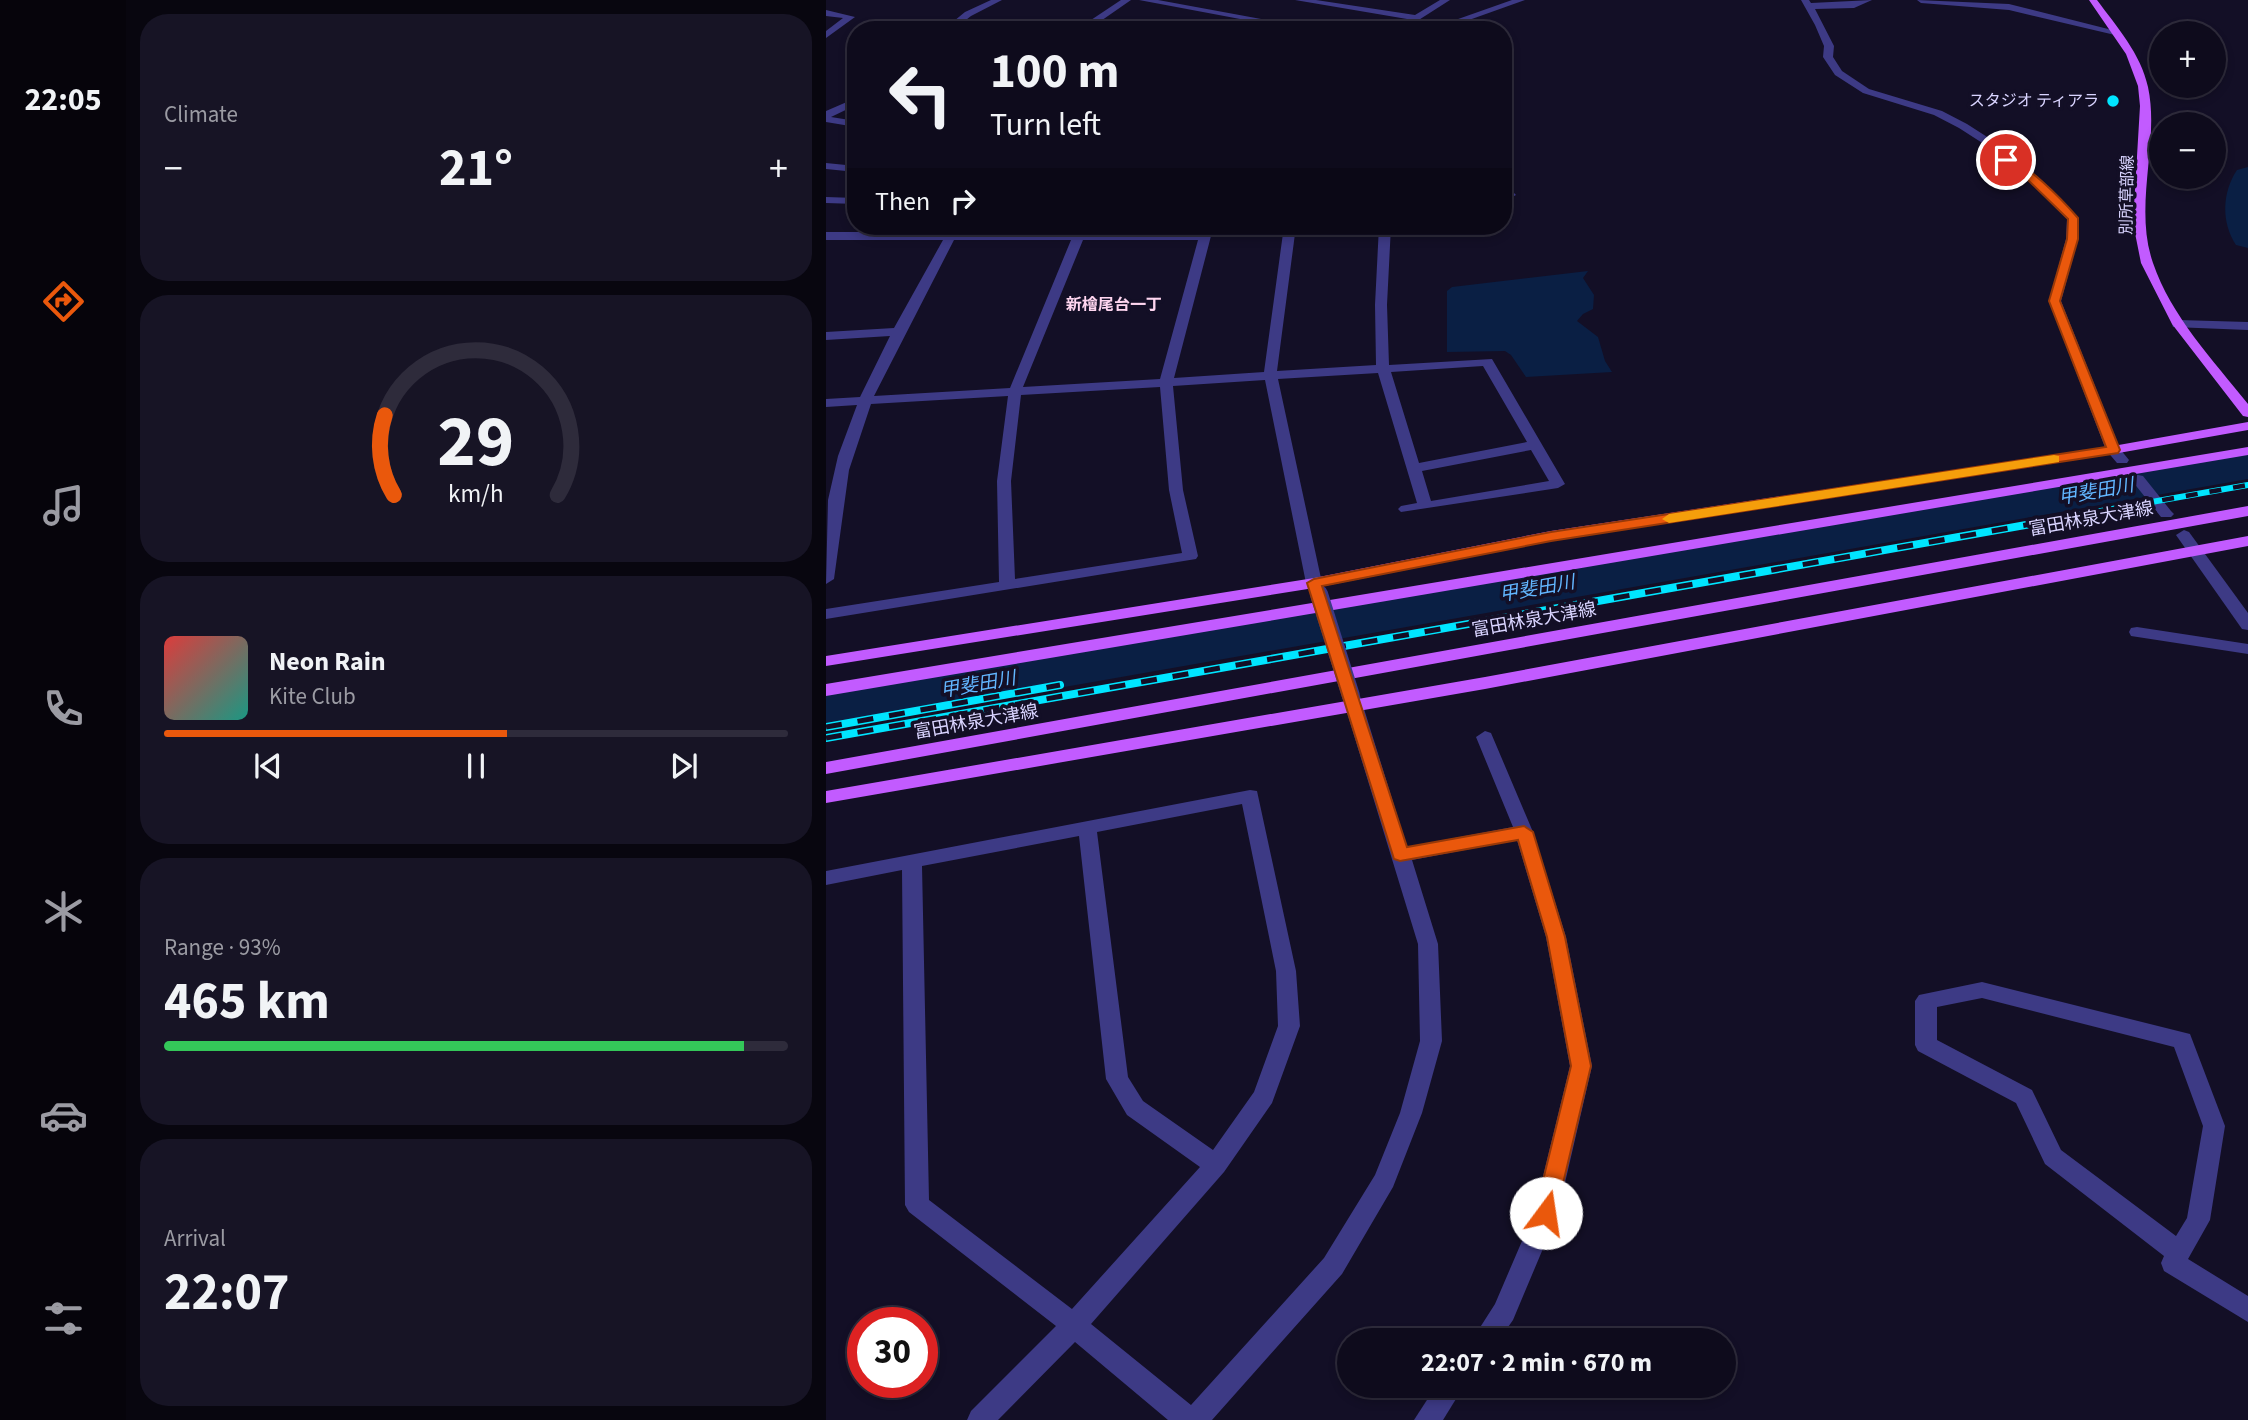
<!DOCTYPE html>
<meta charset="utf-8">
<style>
body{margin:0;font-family:"Source Sans 3","Noto Sans JP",sans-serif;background:#171425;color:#f1f3f6;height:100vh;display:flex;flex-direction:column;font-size:26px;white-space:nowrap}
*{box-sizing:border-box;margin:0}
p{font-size:23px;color:#9b9ba3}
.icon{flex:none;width:38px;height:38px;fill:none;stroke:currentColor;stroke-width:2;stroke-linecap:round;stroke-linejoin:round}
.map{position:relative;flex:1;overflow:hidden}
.side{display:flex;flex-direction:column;gap:14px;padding:14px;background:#08060f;width:700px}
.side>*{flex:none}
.top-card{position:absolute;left:21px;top:21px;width:665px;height:214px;border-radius:28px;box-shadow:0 4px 10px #0003,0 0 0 2px #2e2b3b;background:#0e0b1c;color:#f1f3f6;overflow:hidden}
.controls{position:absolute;left:1323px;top:21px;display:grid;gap:14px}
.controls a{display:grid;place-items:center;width:77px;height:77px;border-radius:50%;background:#0e0b1c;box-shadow:0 4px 10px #0003,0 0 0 2px #2e2b3b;font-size:35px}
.speed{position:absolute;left:21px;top:1307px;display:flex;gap:14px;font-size:35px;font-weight:700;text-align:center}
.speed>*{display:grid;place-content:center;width:91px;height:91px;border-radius:50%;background:#0e0b1c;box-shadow:0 4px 10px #0003,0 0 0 2px #2e2b3b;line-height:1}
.speed .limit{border:10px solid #d22;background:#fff;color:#111}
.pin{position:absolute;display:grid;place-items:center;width:60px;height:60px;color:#fff;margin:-30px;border:4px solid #fff;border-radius:50%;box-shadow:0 2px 7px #0007}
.me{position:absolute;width:77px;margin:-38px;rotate:14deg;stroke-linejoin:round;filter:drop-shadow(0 0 5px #0008)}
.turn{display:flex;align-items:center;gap:24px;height:147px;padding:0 28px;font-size:32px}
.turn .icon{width:91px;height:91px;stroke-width:2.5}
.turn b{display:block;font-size:49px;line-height:60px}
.then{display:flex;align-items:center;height:66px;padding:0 28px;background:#0003;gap:14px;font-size:26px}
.big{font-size:52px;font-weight:700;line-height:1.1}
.side .widget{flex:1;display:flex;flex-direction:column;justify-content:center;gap:10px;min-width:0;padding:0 24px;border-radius:28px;background:#171425}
.side .dial{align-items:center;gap:0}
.dial svg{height:182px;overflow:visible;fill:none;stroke:#2e2b3b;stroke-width:7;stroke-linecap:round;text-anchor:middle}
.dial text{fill:#f1f3f6;stroke:none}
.song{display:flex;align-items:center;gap:21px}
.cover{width:84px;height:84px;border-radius:10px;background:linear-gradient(135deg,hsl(0 70% 55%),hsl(170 70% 35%))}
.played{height:7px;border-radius:4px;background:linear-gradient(90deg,#ea580c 55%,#2e2b3b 55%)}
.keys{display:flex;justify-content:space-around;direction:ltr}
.heat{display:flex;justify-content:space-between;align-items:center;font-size:38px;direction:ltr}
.charge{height:10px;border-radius:5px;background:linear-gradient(90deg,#34c759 93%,#2e2b3b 0)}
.trip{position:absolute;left:511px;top:1328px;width:399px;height:70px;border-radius:35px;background:#0e0b1c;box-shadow:0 4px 10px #0003,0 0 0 2px #2e2b3b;font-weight:700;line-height:70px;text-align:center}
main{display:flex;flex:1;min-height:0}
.tab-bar{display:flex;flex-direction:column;width:126px;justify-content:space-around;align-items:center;background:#06040b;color:#9b9ba3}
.tab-bar .icon{width:49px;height:49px}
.tab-bar .on{color:#ea580c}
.tab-bar b{font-size:32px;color:#f1f3f6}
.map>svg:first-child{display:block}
.water{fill:#0a1f44}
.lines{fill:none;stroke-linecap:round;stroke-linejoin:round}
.river{fill:#0a1f44;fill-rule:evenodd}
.minor{fill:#3d3a85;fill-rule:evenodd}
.major{fill:#c25bff;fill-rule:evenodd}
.rail-far1-casing{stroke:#00e5ff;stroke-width:6}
.rail-casing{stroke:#00e5ff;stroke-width:8}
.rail-far1{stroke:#130f26;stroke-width:4.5;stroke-dasharray:12;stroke-linecap:butt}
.rail{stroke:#130f26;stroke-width:5;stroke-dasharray:16;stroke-linecap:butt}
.minor-bridge{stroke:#3d3a85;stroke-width:18}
.route{fill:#ea580c;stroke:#983908;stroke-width:2}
.slow{fill:#f59e0b}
.poi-dot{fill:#00e5ff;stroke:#130f26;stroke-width:2.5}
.labels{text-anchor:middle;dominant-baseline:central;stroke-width:7;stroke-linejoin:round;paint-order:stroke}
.far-poi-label{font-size:16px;fill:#d9d4ff;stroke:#130f26;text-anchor:end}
.far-street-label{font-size:16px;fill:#d9d4ff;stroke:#130f26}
.far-neighbourhood-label{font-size:16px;font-weight:bold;fill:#ffd6f0;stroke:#130f26}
.street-label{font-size:18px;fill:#d9d4ff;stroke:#130f26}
.water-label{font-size:19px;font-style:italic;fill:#62b6ff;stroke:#130f26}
</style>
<main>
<nav class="tab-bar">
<b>22:05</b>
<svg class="icon on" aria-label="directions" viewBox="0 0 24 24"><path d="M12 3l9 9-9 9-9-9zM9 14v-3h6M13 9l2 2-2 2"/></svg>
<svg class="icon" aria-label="music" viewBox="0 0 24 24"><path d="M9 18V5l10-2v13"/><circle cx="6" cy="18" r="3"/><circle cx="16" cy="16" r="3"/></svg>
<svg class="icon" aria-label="phone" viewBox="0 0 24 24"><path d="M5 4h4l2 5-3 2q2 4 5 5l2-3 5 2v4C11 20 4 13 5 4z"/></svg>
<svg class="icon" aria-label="climate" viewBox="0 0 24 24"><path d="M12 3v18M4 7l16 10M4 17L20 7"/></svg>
<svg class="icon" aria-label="car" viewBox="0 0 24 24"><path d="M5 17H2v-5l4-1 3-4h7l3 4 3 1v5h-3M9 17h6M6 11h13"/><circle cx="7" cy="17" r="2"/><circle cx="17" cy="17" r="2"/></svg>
<svg class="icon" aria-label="filters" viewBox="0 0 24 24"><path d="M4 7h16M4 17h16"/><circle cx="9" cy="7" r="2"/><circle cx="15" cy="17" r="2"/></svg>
</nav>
<section class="side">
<div class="widget"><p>Climate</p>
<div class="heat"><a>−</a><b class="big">21°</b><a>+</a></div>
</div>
<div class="widget dial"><svg viewBox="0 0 100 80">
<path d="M14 69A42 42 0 1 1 86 69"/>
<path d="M14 69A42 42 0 0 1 10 34" stroke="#ea580c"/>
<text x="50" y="56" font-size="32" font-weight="700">29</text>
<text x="50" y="72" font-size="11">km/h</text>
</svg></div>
<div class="widget">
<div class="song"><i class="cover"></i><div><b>Neon Rain</b><p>Kite Club</p></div></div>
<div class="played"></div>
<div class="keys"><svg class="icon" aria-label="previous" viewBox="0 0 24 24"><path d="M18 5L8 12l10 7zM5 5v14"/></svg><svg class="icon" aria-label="pause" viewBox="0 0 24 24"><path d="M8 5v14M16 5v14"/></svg><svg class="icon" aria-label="next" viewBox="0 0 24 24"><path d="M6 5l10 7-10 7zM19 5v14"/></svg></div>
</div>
<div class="widget"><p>Range · 93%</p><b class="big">465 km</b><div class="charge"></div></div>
<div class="widget"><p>Arrival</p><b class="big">22:07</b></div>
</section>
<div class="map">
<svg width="1422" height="1420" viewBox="0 0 1422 1420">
<rect width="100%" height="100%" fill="#130f26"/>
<!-- water -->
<path class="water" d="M 762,271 L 757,278 L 768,295 L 767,309 L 757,314 L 751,321 L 772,337 L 779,361 L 786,372 L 700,377 L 685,355 L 679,351 L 621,352 L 621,291 L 626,287 Z"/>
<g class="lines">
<!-- river -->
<g class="river">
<path d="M 1422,167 L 1422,248 L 1410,245 C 1395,223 1396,192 1411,170 Z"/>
<path d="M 1422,453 L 1422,479 L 0,729 L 0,695 Z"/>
</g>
<!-- minor -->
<g class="minor">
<path d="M 165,0 L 176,0 L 145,16 L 127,30 L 117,30 L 139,12 Z"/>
<path d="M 295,0 L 305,0 L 269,25 L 296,30 L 250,30 Z"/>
<path d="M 313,0 L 332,0 L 494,30 L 473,30 Z"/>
<path d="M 469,0 L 490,0 L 589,15 L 614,0 L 624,0 L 577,30 L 566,30 L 581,19 Z"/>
<path d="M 686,0 L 699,0 L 615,30 L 601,30 Z"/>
<path d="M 975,0 L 983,0 L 985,3 L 1046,0 L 1028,8 L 989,9 L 1008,46 L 1007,57 L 1016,71 L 1043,89 L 1116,111 L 1141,124 L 1169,142 L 1183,158 L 1211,177 L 1251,216 L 1252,239 L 1235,301 L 1294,449 L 1303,460 L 1301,463 L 1291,463 L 1280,450 L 1223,301 L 1240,239 L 1241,219 L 1203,181 L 1175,162 L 1161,146 L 1133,128 L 1108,115 L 1037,93 L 1009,75 L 997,57 L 998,46 L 989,25 Z"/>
<path d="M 1091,0 L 1183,4 L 1294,32 L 1289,35 L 1183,10 L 1095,3 Z"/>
<path d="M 0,10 L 29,17 L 0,38 L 0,31 L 17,18 L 0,16 Z"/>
<path d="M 30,98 L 30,105 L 5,117 L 30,121 L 30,127 L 0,122 L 0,111 Z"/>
<path d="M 0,163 L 30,166 L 30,172 L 0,169 Z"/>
<path d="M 677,190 L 688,193 L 690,195 L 684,198 L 677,197 Z"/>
<path d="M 0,197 L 30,198 L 30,204 L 0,203 Z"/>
<path d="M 129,226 L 134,229 L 132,232 L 383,234 L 385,236 L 348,378 L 438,372 L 458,226 L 470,226 L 451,371 L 550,365 L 549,305 L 553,226 L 565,226 L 561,305 L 563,365 L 666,359 L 739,484 L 732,488 L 575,512 L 572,509 L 575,506 L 591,503 L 552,373 L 452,379 L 496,583 L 501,594 L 493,599 L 487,597 L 480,583 L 439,380 L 347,386 L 357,490 L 372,556 L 370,559 L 0,619 L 0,609 L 173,582 L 171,481 L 182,396 L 45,404 L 23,470 L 8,579 L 0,584 L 2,500 L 12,456 L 31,405 L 0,407 L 0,399 L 34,397 L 64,336 L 0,340 L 0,332 L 68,328 L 117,240 L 0,240 L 0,232 L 120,232 L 124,227 ZM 128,240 L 245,240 L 184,388 L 48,396 ZM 257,240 L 372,240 L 334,379 L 197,387 ZM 657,366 L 701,442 L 593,463 L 565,372 ZM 334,387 L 343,490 L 356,553 L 189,579 L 185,481 L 195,395 ZM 705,450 L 723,481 L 605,501 L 596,471 Z"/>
<path d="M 1352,320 L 1422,322 L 1422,330 L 1347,327 L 1346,324 Z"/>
<path d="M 1312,475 L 1317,476 L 1345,511 L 1348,514 L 1345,517 L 1335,517 L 1307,482 L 1305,479 L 1307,476 Z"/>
<path d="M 1358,530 L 1363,532 L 1422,613 L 1422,630 L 1416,629 L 1350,535 Z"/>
<path d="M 1311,627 L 1422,644 L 1422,654 L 1305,636 L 1303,632 L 1305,628 Z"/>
<path d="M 525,690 L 534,696 L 581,847 L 687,827 L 650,737 L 659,731 L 665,733 L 707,832 L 740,937 L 766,1066 L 732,1213 L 687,1320 L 673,1340 L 646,1340 L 669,1304 L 708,1213 L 744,1066 L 720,937 L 691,840 L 586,860 L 612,944 L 616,1041 L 596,1113 L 567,1187 L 516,1274 L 386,1420 L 342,1420 L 249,1342 L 172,1420 L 141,1420 L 145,1411 L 230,1326 L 83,1212 L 79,1205 L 76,870 L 0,885 L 0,871 L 424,790 L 431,791 L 470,971 L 474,1026 L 446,1103 L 398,1172 L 265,1324 L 365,1405 L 498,1258 L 549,1175 L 574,1113 L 594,1041 L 592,944 L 516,696 ZM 416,804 L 450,971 L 452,1026 L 428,1092 L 387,1150 L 317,1101 L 302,1077 L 271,832 ZM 253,836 L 280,1079 L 301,1115 L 374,1167 L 246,1309 L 103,1200 L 96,866 Z"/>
<path d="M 1156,982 L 1364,1034 L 1399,1126 L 1384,1220 L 1362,1259 L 1422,1296 L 1422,1322 L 1338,1271 L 1335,1263 L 1338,1256 L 1219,1164 L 1190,1103 L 1092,1051 L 1089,1045 L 1089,1001 L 1093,995 ZM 1156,998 L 1348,1047 L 1377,1126 L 1361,1218 L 1350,1236 L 1235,1150 L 1206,1090 L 1111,1040 L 1111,1007 Z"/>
<path d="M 610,1386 L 638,1386 L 617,1420 L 588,1420 Z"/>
</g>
<!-- major -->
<g class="major">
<path d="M 1263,0 L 1271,0 C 1291,27 1315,54 1322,87 C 1334,143 1307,205 1327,263 C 1345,316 1387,360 1422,404 L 1422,417 L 1417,416 L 1346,324 L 1315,263 L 1307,223 L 1314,106 L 1312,86 L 1300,54 Z"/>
<path d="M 1422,422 L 1422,430 L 1287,454 L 725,541 L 488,588 L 0,666 L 0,656 L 488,578 L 725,531 L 1287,446 Z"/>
<path d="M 1422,447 L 1422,455 L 0,696 L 0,684 Z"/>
<path d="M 1422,506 L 1422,516 L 0,774 L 0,762 Z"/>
<path d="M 1422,536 L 1422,546 L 659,689 L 0,803 L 0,791 L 659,677 Z"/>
</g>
<defs>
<path id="rail-far1" d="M 1218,521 L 1422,485"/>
<g id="rail">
<path d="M 0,727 L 234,685"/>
<path d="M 0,738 L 1228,520"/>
</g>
</defs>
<!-- rail-far1 casing -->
<use href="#rail-far1" class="rail-far1-casing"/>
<!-- rail casing -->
<use href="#rail" class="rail-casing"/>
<!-- rail-far1 -->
<use href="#rail-far1" class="rail-far1"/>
<!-- rail -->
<use href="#rail" class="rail"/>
<!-- minor-bridge -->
<path class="minor-bridge" d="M 493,594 L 525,696"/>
</g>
<!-- route -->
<path class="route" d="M 1177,158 C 1196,157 1239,203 1252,218 L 1252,239 L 1234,301 L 1294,450 L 1292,453 L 725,541 L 496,586 L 581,847 L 698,826 L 707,832 L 739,937 L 765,1066 L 730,1213 L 727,1220 L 720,1223 L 712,1220 L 709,1213 L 745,1066 L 721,937 L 692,840 L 574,861 L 568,859 L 481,583 L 488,579 L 725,532 L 1280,447 L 1223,301 L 1241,239 L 1242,219 L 1203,181 L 1177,162 Z"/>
<!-- slow -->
<path class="slow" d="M 1228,455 L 1233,456 L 1233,462 L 843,523 L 836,519 L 843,514 Z"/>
<!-- markers -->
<circle class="poi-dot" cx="1287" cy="101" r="7"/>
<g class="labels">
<!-- far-poi labels -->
<g class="far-poi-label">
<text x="1273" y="101">スタジオ ティアラ</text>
</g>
<!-- far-street labels -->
<g class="far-street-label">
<text transform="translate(1301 195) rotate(-89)">別所草部線</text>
</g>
<!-- far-neighbourhood labels -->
<g class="far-neighbourhood-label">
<text x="288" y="305">新檜尾台一丁</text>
</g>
<!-- street labels -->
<g class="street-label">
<text transform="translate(1265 519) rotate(-10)">富田林泉大津線</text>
<text transform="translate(708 620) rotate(-10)">富田林泉大津線</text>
<text transform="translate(150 722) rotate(-10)">富田林泉大津線</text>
</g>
<!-- water labels -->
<g class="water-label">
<text transform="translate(1270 492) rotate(-10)">甲斐田川</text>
<text transform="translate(711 589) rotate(-10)">甲斐田川</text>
<text transform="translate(152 685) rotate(-10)">甲斐田川</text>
</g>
</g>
</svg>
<div class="controls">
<a>+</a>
<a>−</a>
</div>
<div class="speed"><div class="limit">30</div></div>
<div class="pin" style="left:1180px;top:160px;background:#d93025"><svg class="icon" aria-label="arrive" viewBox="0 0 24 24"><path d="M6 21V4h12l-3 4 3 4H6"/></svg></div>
<svg class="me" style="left:720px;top:1213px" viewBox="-20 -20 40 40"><circle r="19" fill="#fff"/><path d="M0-13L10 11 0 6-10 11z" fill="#ea580c"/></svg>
<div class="trip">22:07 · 2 min · 670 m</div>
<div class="top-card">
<div class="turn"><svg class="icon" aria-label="left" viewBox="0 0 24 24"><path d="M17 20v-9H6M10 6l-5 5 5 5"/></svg><div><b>100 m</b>Turn left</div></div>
<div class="then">Then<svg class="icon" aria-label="right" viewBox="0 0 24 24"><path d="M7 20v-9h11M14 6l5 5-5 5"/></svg></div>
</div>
</div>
</main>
